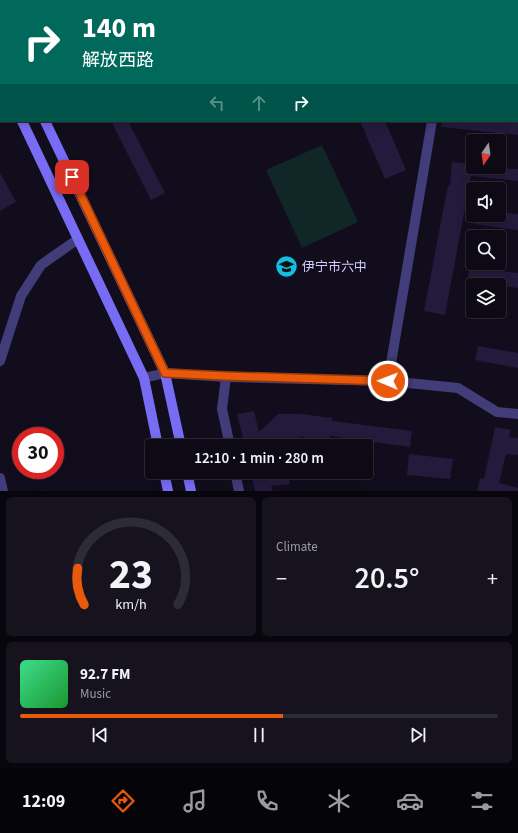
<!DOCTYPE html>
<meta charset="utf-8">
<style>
body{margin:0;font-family:"Source Sans 3","Noto Sans SC",sans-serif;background:#16131f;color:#f1f3f6;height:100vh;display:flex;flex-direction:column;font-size:15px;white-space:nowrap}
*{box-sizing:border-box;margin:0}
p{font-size:13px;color:#9a9aa1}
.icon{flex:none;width:22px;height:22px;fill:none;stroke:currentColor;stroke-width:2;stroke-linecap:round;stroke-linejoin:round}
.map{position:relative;height:491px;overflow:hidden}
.side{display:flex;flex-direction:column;gap:6px;padding:6px;background:#07060c;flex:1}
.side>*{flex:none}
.hud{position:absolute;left:0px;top:0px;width:518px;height:122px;box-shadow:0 2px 10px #0003,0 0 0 1px #2d2b35;background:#00695c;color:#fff;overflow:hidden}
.needle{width:26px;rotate:193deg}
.buttons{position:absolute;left:466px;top:134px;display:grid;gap:8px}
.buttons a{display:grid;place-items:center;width:40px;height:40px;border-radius:4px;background:#0d0a16;box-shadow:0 2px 10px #0003,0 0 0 1px #2d2b35;font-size:20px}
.speed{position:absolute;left:12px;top:427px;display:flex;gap:8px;font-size:20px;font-weight:700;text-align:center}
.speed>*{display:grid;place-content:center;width:52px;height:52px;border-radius:50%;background:#0d0a16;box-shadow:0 2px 10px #0003,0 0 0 1px #2d2b35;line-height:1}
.speed .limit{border:6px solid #d22;background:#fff;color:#111}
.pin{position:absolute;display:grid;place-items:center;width:34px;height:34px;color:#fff;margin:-17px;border-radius:8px;box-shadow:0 2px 6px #0006}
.me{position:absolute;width:44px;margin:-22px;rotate:271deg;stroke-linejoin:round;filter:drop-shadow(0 0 3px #0008)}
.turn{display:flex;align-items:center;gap:14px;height:84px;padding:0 16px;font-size:18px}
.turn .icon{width:52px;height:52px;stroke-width:2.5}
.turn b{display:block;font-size:28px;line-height:34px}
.lanes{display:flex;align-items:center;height:38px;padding:0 16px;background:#0003;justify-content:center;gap:20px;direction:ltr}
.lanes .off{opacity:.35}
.big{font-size:30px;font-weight:600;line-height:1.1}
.side .widget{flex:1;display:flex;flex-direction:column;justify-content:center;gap:6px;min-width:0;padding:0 14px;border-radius:6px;background:#16131f}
.side .dial{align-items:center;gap:0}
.dial svg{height:104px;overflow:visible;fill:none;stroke:#2d2b35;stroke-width:7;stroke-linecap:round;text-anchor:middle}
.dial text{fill:#f1f3f6;stroke:none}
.song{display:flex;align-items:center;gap:12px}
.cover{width:48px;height:48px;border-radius:6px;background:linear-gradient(135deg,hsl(150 70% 55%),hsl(130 70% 35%))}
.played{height:4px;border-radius:2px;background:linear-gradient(90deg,#ea580c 55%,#2d2b35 55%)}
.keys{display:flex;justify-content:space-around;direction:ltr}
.heat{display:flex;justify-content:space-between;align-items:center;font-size:22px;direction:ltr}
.side .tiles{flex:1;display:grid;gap:6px;grid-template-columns:1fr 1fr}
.widget:last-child{grid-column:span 2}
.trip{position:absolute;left:145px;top:439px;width:228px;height:40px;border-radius:4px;background:#0d0a16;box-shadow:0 2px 10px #0003,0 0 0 1px #2d2b35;font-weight:600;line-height:40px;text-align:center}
.tabs{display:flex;height:64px;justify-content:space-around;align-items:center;background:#050409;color:#9a9aa1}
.tabs .icon{width:28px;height:28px}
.tabs .selected{color:#ea580c}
.tabs b{font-size:18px;color:#f1f3f6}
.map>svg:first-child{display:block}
.green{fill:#112626}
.building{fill:#241b3c}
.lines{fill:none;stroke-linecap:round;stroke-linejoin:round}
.minor{stroke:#423c78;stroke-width:10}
.secondary{stroke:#786cf4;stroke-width:10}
.route-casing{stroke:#983908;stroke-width:10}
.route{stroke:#ea580c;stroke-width:7}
.labels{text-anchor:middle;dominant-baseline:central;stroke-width:3;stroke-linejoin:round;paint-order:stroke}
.poi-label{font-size:13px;fill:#d5cdfb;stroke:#110d1d;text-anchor:start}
</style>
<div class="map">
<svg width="518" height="491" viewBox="0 0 518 491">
<rect width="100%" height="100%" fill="#110d1d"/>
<!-- green -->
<path class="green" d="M 322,145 L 358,222 L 302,248 L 266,170 Z"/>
<!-- building -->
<g class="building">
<path d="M 111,121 L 128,121 L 165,193 L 151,200 Z"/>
<path d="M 360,121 L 385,121 L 406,170 L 385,179 Z"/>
<path d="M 442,121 L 518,122 L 518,135 L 441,127 Z"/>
<path d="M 452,162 L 473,164 L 473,167 L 518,169 L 518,181 L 471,176 L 445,315 L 424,311 L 448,185 L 450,186 Z"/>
<path d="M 0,173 L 16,202 L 0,211 Z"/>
<path d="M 499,212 L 518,214 L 518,230 L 474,224 L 476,215 L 499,215 Z"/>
<path d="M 469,267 L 518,273 L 518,288 L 468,282 Z"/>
<path d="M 478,346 L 518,353 L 518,368 L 475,360 Z"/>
<path d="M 254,411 L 259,432 L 278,414 L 301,414 L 332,418 L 332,421 L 412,431 L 410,447 L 330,436 L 330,440 L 300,437 L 290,446 L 245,446 L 237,414 Z"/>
<path d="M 495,427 L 511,430 L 509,437 L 518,438 L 518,455 L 506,454 L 499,483 L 518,488 L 518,491 L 477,491 L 480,478 L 484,479 Z"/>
<path d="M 409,454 L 453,459 L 450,479 L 407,475 Z"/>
<path d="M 251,472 L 287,472 L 290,484 L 271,486 L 273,491 L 255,491 Z"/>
</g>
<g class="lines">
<!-- minor -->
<g class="minor">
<path d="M 453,1 L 453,0"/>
<path d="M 0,361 L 21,296 L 41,265 L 78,239"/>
<path d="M 226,377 L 222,409 L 230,446"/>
<path d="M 144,378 L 165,373 L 226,377 L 388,381 L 458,388 L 497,412 L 518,414"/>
<path d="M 388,381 L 432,121"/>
<path d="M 235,472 L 239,491"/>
<path d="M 0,478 L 3,491"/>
</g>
<!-- secondary -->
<g class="secondary">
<path d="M 0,28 L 1,30"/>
<path d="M 0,75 L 1,77"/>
<path d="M 22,121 L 144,378 L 158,446"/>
<path d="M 45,121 L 165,373 L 181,446"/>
<path d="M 164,472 L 168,491"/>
<path d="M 187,472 L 191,491"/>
</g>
</g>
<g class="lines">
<defs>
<path id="route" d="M 72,177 L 165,373 L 226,376 L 388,381"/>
</defs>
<!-- route casing -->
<use href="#route" class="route-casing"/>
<!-- route -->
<use href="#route" class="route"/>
</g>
<!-- icons -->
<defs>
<symbol id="school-disc" viewBox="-11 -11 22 22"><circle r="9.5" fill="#11bfe3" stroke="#110d1d"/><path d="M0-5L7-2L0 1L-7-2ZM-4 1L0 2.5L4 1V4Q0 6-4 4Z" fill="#111"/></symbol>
</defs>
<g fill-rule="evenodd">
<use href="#school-disc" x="274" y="254" width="25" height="25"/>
</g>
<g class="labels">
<!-- poi labels -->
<g class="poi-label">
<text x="302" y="267">伊宁市六中</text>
</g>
</g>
</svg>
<div class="buttons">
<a><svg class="needle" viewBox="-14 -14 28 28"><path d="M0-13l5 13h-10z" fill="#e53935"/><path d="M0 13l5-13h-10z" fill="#9a9aa1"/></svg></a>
<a><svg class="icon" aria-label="sound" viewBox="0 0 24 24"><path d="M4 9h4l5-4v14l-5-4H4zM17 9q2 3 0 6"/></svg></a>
<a><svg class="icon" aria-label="search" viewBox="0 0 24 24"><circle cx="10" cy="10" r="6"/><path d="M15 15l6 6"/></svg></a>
<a><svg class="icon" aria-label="layers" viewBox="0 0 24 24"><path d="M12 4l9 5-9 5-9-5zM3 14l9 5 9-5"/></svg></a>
</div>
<div class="speed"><div class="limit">30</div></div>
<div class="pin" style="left:72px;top:177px;background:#d93025"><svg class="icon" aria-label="arrive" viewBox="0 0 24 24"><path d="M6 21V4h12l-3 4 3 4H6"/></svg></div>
<svg class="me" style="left:388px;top:381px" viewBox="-20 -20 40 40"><circle r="17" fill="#ea580c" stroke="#fff" stroke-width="3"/><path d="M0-11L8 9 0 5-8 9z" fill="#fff"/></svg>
<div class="trip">12:10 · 1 min · 280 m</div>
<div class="hud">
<div class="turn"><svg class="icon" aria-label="right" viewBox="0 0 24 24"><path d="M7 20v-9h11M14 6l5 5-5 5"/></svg><div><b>140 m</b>解放西路</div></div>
<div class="lanes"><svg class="icon off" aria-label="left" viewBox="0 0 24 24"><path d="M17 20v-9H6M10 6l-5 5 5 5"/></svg><svg class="icon off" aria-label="ahead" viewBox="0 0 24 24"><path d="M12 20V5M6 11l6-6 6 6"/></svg><svg class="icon" aria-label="right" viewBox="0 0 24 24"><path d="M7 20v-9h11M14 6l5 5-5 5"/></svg></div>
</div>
</div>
<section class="side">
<div class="tiles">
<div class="widget dial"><svg viewBox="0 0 100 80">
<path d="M14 69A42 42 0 1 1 86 69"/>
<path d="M14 69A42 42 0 0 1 9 41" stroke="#ea580c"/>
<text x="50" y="56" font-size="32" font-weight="700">23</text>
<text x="50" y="72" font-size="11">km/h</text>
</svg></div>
<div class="widget"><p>Climate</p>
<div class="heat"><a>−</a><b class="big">20.5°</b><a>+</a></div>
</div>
<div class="widget">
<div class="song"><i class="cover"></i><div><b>92.7 FM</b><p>Music</p></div></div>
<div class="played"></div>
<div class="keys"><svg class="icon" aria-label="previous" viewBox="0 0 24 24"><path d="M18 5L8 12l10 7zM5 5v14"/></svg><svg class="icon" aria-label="pause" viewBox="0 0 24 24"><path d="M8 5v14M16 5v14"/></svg><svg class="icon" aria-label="next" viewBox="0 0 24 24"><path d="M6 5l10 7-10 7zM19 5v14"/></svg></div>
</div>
</div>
</section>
<nav class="tabs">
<b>12:09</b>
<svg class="icon selected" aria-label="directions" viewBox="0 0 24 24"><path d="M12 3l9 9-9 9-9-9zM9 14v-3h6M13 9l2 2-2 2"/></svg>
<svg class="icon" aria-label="music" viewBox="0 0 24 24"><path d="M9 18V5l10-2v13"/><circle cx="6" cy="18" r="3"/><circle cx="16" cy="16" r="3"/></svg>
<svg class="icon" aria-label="phone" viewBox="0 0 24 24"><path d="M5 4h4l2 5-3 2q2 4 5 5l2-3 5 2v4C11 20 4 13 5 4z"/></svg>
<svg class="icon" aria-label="climate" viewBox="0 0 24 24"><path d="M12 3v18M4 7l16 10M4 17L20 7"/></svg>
<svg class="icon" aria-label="car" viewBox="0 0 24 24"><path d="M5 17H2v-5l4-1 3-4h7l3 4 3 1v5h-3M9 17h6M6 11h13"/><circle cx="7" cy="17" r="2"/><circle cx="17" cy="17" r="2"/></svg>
<svg class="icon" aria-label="filters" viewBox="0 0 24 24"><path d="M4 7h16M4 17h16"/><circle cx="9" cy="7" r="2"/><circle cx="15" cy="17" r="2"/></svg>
</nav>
